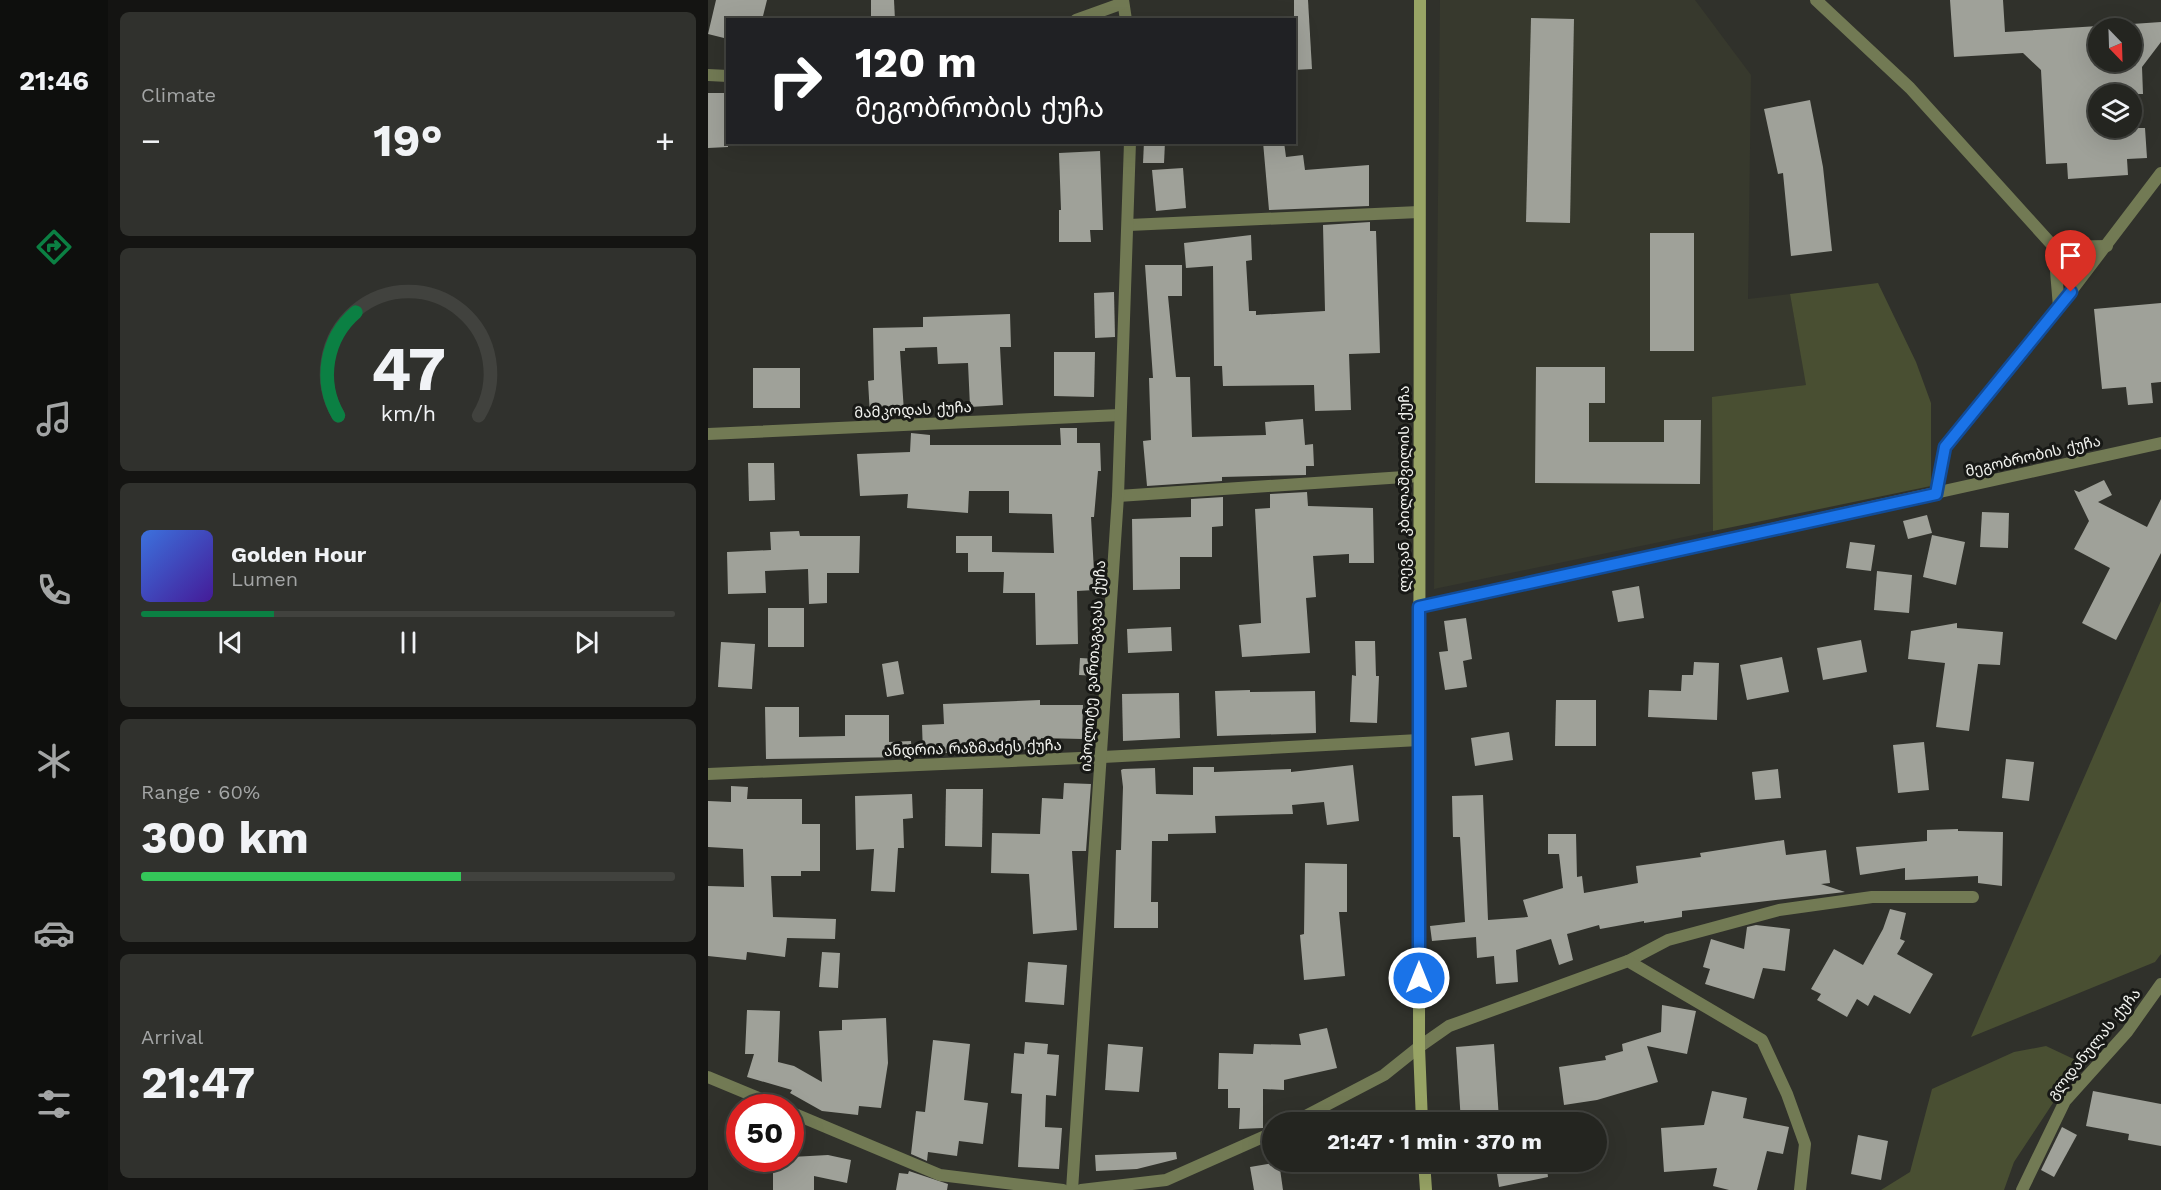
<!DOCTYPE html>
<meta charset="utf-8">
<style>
body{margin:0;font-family:"Work Sans","Noto Sans Georgian",sans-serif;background:#30312d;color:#f1f3f6;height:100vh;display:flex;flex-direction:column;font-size:22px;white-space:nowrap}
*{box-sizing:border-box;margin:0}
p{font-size:20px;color:#a3a5a5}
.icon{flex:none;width:33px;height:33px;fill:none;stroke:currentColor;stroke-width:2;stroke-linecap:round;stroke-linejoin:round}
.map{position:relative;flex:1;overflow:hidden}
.details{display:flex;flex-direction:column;gap:12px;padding:12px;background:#141412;width:600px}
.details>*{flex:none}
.guide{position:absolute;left:18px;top:18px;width:570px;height:126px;border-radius:0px;box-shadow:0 6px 24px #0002,0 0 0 2px #41423e;background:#202124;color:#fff;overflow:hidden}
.needle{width:39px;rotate:157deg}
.fabs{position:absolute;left:1380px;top:18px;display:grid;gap:12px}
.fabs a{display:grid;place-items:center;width:54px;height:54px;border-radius:50%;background:#242520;box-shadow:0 6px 24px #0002,0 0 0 2px #41423e;font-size:30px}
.speed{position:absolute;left:18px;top:1094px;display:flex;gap:12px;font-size:30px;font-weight:700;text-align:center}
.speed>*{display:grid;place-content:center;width:78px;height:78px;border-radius:50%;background:#242520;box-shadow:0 6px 24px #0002,0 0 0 2px #41423e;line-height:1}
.speed .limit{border:9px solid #d22;background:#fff;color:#111}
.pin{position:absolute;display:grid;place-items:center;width:51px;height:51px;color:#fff;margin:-62px -26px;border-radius:50% 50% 50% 0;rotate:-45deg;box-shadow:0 0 6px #0007}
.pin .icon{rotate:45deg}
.me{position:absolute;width:66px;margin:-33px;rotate:0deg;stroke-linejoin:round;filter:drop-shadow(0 0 4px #0008)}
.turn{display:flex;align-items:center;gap:21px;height:126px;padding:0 30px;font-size:27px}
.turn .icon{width:78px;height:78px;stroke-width:2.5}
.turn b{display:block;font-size:42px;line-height:51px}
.big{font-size:45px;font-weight:700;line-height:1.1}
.details .widget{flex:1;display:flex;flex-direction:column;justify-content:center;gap:9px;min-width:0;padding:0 21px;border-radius:9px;background:#30312d}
.details .dial{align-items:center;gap:0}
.dial svg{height:156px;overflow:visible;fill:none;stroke:#41423e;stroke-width:7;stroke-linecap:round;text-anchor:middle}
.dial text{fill:#f1f3f6;stroke:none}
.song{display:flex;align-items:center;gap:18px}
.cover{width:72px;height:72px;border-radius:9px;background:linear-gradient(135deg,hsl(220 70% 55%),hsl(260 70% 35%))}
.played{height:6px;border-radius:3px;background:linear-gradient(90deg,#0b8043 25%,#41423e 25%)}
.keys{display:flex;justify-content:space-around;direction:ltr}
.heat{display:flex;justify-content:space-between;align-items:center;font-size:33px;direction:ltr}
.charge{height:9px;border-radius:4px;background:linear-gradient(90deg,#34c759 60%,#41423e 0)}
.trip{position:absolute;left:554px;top:1112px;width:345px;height:60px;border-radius:30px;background:#242520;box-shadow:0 6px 24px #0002,0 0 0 2px #41423e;font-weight:700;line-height:60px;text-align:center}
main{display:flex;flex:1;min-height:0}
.tab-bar{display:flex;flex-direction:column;width:108px;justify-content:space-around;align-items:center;background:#0e0f0d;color:#a3a5a5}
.tab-bar .icon{width:42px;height:42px}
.tab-bar .selected{color:#0b8043}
.tab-bar b{font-size:27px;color:#f1f3f6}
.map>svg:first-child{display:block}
.built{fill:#37392d}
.green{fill:#494f32}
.building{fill:#9fa199}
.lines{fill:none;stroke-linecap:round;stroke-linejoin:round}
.minor{stroke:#727a54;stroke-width:12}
.tertiary{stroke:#727a54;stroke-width:12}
.secondary{stroke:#98a465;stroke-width:12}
.route-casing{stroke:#114b97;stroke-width:15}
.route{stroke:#1a73e8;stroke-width:10}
.labels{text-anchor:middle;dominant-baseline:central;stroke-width:6;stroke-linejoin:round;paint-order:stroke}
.street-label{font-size:15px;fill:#f2f3ef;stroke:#181916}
</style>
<main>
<nav class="tab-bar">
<b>21:46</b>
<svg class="icon selected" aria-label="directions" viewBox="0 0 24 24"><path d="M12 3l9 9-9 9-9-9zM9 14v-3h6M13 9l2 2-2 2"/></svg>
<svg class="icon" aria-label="music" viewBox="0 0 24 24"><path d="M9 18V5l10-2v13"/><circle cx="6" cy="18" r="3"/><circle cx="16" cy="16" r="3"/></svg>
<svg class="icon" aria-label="phone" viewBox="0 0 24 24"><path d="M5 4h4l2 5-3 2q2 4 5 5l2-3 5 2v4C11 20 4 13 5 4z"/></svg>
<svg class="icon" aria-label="climate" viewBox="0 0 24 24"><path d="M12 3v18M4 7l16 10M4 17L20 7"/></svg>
<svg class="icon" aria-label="car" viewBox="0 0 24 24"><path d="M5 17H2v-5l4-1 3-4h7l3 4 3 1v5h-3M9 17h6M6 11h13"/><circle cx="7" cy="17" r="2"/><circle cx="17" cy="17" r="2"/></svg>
<svg class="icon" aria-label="filters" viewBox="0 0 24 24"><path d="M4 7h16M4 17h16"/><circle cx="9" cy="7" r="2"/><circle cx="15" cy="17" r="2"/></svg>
</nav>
<section class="details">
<div class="widget"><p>Climate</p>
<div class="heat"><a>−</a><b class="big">19°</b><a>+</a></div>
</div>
<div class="widget dial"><svg viewBox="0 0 100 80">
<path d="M14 69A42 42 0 1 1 86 69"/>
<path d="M14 69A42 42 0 0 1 23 16" stroke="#0b8043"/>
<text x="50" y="56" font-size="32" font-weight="700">47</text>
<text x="50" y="72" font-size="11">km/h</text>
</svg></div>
<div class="widget">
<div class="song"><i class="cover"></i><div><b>Golden Hour</b><p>Lumen</p></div></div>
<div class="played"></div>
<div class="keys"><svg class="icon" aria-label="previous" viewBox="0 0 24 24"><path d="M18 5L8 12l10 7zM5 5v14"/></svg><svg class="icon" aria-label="pause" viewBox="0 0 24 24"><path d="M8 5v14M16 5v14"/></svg><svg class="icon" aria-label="next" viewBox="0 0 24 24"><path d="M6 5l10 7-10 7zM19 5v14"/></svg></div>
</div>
<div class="widget"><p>Range · 60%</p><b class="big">300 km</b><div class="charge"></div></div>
<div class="widget"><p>Arrival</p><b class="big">21:47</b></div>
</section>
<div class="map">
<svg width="1453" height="1190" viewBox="0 0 1453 1190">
<rect width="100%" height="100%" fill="#30312b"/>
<!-- built -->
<path class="built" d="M 732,0 L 987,0 L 1043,75 L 1040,299 L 1082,294 L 1099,385 L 1005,398 L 1005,531 L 726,589 Z"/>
<!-- green -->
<g class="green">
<path d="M 1170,283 L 1208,362 L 1223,403 L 1223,486 L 1005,531 L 1004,397 L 1098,385 L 1082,294 Z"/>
<path d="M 1453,601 L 1453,954 L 1447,962 L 1263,1037 Z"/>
<path d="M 1338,1046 L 1372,1062 L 1306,1162 L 1296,1190 L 1173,1190 L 1202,1172 L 1224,1089 L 1306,1052 Z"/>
</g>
<!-- building -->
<g class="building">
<path d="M 8,0 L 59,0 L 54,20 L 20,20 L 20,39 L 0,34 Z"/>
<path d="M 163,0 L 186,0 L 187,20 L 163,20 Z"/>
<path d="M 586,0 L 600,0 L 604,69 L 586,70 Z"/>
<path d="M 1242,0 L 1295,0 L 1297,32 L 1390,26 L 1390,62 L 1424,62 L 1424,24 L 1453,22 L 1453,42 L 1434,67 L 1435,94 L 1390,94 L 1390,128 L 1437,128 L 1439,158 L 1419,159 L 1420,175 L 1360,179 L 1359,163 L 1338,164 L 1333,70 L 1315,53 L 1246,57 Z"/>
<path d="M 823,18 L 866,19 L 862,223 L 818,222 Z"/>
<path d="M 0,93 L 20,93 L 20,147 L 0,148 Z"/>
<path d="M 1102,100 L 1115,167 L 1124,251 L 1083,256 L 1075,173 L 1070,174 L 1056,109 Z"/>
<path d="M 436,142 L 457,142 L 456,163 L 435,163 Z"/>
<path d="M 555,142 L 576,142 L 578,157 L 595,155 L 597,170 L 661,165 L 661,206 L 561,210 Z"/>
<path d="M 392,151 L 395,230 L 382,230 L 383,242 L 351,242 L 351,210 L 353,210 L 351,153 Z"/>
<path d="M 475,168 L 478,208 L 448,211 L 444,170 Z"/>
<path d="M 662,222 L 662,231 L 668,231 L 672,353 L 641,354 L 643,410 L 607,411 L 606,385 L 515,386 L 514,366 L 506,366 L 505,266 L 478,268 L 476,243 L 543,235 L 544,260 L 538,261 L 541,311 L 548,311 L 548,315 L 617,311 L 615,225 Z"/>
<rect x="942" y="233" width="44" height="118"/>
<path d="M 437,265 L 474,265 L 474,296 L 460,296 L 468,377 L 482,377 L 484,437 L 558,435 L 557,422 L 595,419 L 597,445 L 605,444 L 606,466 L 598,466 L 598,475 L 514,477 L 514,481 L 439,486 L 435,441 L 443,440 L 441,378 L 445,378 Z"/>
<path d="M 406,292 L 407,337 L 387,338 L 386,293 Z"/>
<path d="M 1453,303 L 1453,382 L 1443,383 L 1445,403 L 1420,405 L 1418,387 L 1394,389 L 1386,309 Z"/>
<path d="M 302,314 L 303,347 L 292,347 L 295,405 L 262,407 L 260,363 L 230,364 L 229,347 L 197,348 L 197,351 L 192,351 L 196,412 L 162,415 L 160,381 L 166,380 L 165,328 L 215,327 L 215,317 Z"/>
<path d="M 346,352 L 387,352 L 386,397 L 346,396 Z"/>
<path d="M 828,367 L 897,367 L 897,403 L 881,403 L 881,442 L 956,442 L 956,420 L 993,420 L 992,484 L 827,483 Z"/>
<rect x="45" y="368" width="47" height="40"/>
<path d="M 352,428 L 369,428 L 369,443 L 392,443 L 393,471 L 390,471 L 386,517 L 383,517 L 387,590 L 369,591 L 370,644 L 328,645 L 327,593 L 295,593 L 296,572 L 260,572 L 260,553 L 248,553 L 248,536 L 284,536 L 284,552 L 346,553 L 344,514 L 301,513 L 301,491 L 261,491 L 260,513 L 199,508 L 200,494 L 152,496 L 149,454 L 202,452 L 203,433 L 222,435 L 222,445 L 353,445 Z"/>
<path d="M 40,463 L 66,463 L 67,500 L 41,501 Z"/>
<path d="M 1396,480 L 1404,495 L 1390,502 L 1439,527 L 1453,499 L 1453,553 L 1408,640 L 1374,623 L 1402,568 L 1366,549 L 1381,521 L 1366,490 L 1371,492 Z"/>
<path d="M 599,492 L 600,506 L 665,508 L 666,563 L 641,563 L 641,554 L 605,556 L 608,597 L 598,598 L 602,653 L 534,657 L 531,625 L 553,623 L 547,509 L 562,508 L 562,494 Z"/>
<path d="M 515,497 L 515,526 L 504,527 L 504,557 L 472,557 L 472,589 L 425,590 L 424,519 L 483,517 L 483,499 Z"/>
<path d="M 1274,512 L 1301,513 L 1300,548 L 1272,547 Z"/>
<path d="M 1219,515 L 1224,533 L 1200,539 L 1195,521 Z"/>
<path d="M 91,531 L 92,536 L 152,536 L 151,573 L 119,573 L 119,603 L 101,604 L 100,569 L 57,571 L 58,593 L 20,594 L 19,552 L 63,550 L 62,532 Z"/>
<path d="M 1224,535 L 1257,542 L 1248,585 L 1215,577 Z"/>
<path d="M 1142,542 L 1167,545 L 1163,571 L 1138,568 Z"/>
<path d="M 1169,571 L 1204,575 L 1201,613 L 1166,610 Z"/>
<path d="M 931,586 L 936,618 L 910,622 L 904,591 Z"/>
<rect x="60" y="608" width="36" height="39"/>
<path d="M 758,618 L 764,659 L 755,661 L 759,687 L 737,690 L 731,652 L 740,651 L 736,621 Z"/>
<path d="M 1249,623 L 1249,628 L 1295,632 L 1292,665 L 1270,664 L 1261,731 L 1228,727 L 1237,663 L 1200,659 L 1203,631 Z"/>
<path d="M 463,627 L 464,651 L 420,653 L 419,629 Z"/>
<path d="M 1153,640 L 1159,672 L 1115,680 L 1109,648 Z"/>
<path d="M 647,641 L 667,641 L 668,676 L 671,676 L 669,723 L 642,722 L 644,675 L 648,676 Z"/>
<path d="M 13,642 L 47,644 L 44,689 L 10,687 Z"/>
<path d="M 1074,657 L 1081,692 L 1039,700 L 1032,665 Z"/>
<path d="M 372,658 L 389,659 L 388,676 L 371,675 Z"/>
<path d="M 190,661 L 196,694 L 179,697 L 174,664 Z"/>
<path d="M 986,662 L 1011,663 L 1009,720 L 940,717 L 941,690 L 973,691 L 974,675 L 985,675 Z"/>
<path d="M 542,690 L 542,692 L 607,691 L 608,733 L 509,736 L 507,691 Z"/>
<path d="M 471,693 L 472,738 L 415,741 L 414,694 Z"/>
<path d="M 332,700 L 332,705 L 375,705 L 374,739 L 333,738 L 333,749 L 215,754 L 214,725 L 236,724 L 235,704 Z"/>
<path d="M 848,700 L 888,700 L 888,746 L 847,746 Z"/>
<path d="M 57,707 L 91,707 L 91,737 L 137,736 L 137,715 L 181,715 L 181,742 L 203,741 L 204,757 L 58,759 Z"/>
<path d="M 801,732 L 805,760 L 767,766 L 763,738 Z"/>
<path d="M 1216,742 L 1221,790 L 1190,793 L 1185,745 Z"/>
<path d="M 1298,759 L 1326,762 L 1321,801 L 1294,798 Z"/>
<path d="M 645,765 L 651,821 L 619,825 L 616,802 L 584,805 L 585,814 L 507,816 L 508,833 L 460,834 L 460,841 L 444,841 L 443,902 L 450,902 L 450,928 L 406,928 L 408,850 L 413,850 L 415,787 L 413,770 L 415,769 L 447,768 L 448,794 L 485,795 L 485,767 L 506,767 L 506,772 L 583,769 L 583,772 Z"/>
<path d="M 1070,769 L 1073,798 L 1047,800 L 1044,772 Z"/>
<path d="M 356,783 L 383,784 L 378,851 L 364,851 L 369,930 L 325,934 L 321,874 L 283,873 L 284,833 L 332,834 L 334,798 L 355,799 Z"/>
<path d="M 23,786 L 40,787 L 39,799 L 94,799 L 94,824 L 112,824 L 112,871 L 93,871 L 93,876 L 63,876 L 65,917 L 128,919 L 127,939 L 79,938 L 77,957 L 39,952 L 38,960 L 0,956 L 0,886 L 36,887 L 35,849 L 0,847 L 0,801 L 23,802 Z"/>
<path d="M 238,789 L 275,789 L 274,847 L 237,846 Z"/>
<path d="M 204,794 L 205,818 L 195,819 L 196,848 L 190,848 L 187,892 L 163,891 L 166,849 L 148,850 L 147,796 Z"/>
<path d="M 775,795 L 780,920 L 820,917 L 815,900 L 855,888 L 851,854 L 840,854 L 840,834 L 868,834 L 869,877 L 874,876 L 876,893 L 930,883 L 928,866 L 993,857 L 992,853 L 1076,840 L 1078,855 L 1118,850 L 1122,883 L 1113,884 L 1137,892 L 974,911 L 974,917 L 936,923 L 936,921 L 892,929 L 891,925 L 859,934 L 865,960 L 851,965 L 843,939 L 808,950 L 810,982 L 788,984 L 786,956 L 769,958 L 768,937 L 724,941 L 722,926 L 757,922 L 752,837 L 745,837 L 744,796 Z"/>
<path d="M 1250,829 L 1250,831 L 1295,832 L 1294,886 L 1270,883 L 1270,876 L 1197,880 L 1197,868 L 1152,875 L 1148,847 L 1219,841 L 1219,830 Z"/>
<path d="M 597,863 L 639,864 L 639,912 L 631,912 L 637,976 L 596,980 L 592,935 L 596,934 Z"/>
<path d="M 1182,909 L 1198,913 L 1192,939 L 1197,941 L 1189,954 L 1225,974 L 1202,1014 L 1166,995 L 1160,1006 L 1149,999 L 1139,1017 L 1109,1000 L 1113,994 L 1103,989 L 1126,949 L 1155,965 L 1175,929 Z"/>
<path d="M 1048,925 L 1082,929 L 1077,971 L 1055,968 L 1046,999 L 997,984 L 1002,969 L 995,967 L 1003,939 L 1036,949 L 1039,927 Z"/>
<path d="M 114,952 L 132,953 L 130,988 L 111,987 Z"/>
<path d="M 320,962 L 359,965 L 356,1005 L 317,1002 Z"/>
<path d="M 954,1005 L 988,1011 L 979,1054 L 939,1046 L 950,1082 L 889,1100 L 856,1105 L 851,1067 L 898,1060 L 897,1056 L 915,1051 L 914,1044 L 953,1032 Z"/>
<path d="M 39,1010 L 72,1011 L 70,1062 L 86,1066 L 114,1082 L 111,1031 L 134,1030 L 134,1020 L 178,1018 L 180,1063 L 173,1108 L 151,1106 L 150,1115 L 114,1111 L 82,1093 L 84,1090 L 39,1077 L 46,1054 L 37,1054 Z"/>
<path d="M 619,1028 L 629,1068 L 576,1080 L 576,1090 L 555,1089 L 555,1128 L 531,1129 L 532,1108 L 520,1108 L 520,1089 L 510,1089 L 511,1053 L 545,1054 L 546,1044 L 593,1045 L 591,1034 Z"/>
<path d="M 225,1040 L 262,1044 L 256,1100 L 280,1103 L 275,1144 L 251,1141 L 249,1156 L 220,1152 L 219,1161 L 203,1154 L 208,1111 L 217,1112 Z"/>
<path d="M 317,1042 L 340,1044 L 339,1054 L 351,1055 L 348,1096 L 338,1095 L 337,1127 L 354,1128 L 351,1169 L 310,1167 L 314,1094 L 303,1093 L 306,1053 L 316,1054 Z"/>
<path d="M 400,1044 L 435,1047 L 431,1092 L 397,1090 Z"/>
<path d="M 786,1044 L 791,1119 L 753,1122 L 748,1047 Z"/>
<path d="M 1004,1091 L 1039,1098 L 1035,1118 L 1081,1127 L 1075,1154 L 1059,1151 L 1049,1190 L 1021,1190 L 1005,1186 L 1009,1168 L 956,1172 L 953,1128 L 996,1125 Z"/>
<path d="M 1385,1091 L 1453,1104 L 1453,1146 L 1420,1140 L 1421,1134 L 1378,1126 Z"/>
<path d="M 1354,1127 L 1369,1135 L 1346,1177 L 1333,1170 Z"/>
<path d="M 1150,1135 L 1180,1141 L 1173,1180 L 1143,1174 Z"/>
<path d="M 468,1152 L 469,1159 L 429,1169 L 388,1171 L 387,1155 Z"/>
<path d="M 120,1155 L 143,1160 L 139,1183 L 106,1176 L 106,1190 L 65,1190 L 65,1158 Z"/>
<path d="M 787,1161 L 838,1161 L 840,1177 L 791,1187 Z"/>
<path d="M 571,1162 L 575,1190 L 546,1190 L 542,1167 Z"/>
<path d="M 201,1171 L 240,1184 L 239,1190 L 188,1190 L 191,1173 L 200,1174 Z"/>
</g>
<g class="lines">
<!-- minor -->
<g class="minor">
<path d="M 415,0 L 418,20"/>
<path d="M 1108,0 L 1202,88 L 1346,247 L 1351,307"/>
<path d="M 368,20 L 415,3"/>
<path d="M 0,75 L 20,76"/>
<path d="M 421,225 L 711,212"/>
<path d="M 1346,247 L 1399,246"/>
<path d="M 0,434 L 412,415"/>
<path d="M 1228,494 L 1237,447 L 1351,307 L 1453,173"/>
<path d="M 410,496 L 711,476"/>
<path d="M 711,607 L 1453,443"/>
<path d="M 0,774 L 395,757 L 711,740"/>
<path d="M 920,961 L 960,940 L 1071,910 L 1164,897 L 1265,897"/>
<path d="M 0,1077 L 72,1107"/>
<path d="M 82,1112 L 232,1175 L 355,1190"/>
<path d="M 586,1122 L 676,1075 L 711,1047"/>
<path d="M 364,1190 L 410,496 L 422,142"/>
<path d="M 373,1190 L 458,1180 L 564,1133"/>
<path d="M 1314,1190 L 1357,1101 L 1419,1032 L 1453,984"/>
</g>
<!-- tertiary -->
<path class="tertiary" d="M 711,1047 L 741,1026 L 920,961 L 1054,1040 L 1079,1094 L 1097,1144 L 1092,1190"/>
<!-- secondary -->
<g class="secondary">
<path d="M 712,0 L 711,1047 L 714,1122"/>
<path d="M 716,1161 L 718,1190"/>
</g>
</g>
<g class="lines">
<defs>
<path id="route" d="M 711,978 L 711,607 L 1228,494 L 1237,447 L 1363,292"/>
</defs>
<!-- route casing -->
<use href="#route" class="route-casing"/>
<!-- route -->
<use href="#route" class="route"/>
</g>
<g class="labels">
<!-- street labels -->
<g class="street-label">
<text transform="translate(205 410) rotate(-3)">მამკოდას ქუჩა</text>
<text transform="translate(1325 456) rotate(-13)">მეგობრობის ქუჩა</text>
<text transform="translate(696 489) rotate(-90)">ლევან კბილაშვილის ქუჩა</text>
<text transform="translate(385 666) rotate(-86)">იპოლიტე ვართაგავას ქუჩა</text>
<text transform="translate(265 748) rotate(-2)">ანდრია რაზმაძეს ქუჩა</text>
<text transform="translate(1386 1044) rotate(-51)">გლდანულას ქუჩა</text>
</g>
</g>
</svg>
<div class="fabs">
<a><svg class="needle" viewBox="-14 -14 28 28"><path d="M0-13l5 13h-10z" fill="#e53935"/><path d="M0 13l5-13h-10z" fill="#a3a5a5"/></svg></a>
<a><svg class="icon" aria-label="layers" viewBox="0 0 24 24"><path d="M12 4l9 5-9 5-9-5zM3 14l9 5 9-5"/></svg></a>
</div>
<div class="speed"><div class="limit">50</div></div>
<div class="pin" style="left:1363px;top:292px;background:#d93025"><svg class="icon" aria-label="arrive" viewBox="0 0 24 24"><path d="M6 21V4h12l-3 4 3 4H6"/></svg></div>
<svg class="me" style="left:711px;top:978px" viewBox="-20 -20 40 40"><circle r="17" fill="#1a73e8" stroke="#fff" stroke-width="3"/><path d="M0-11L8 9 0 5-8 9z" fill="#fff"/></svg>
<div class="trip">21:47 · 1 min · 370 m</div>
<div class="guide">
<div class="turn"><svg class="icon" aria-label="right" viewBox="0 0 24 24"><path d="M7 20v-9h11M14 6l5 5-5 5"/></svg><div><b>120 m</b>მეგობრობის ქუჩა</div></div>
</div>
</div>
</main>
